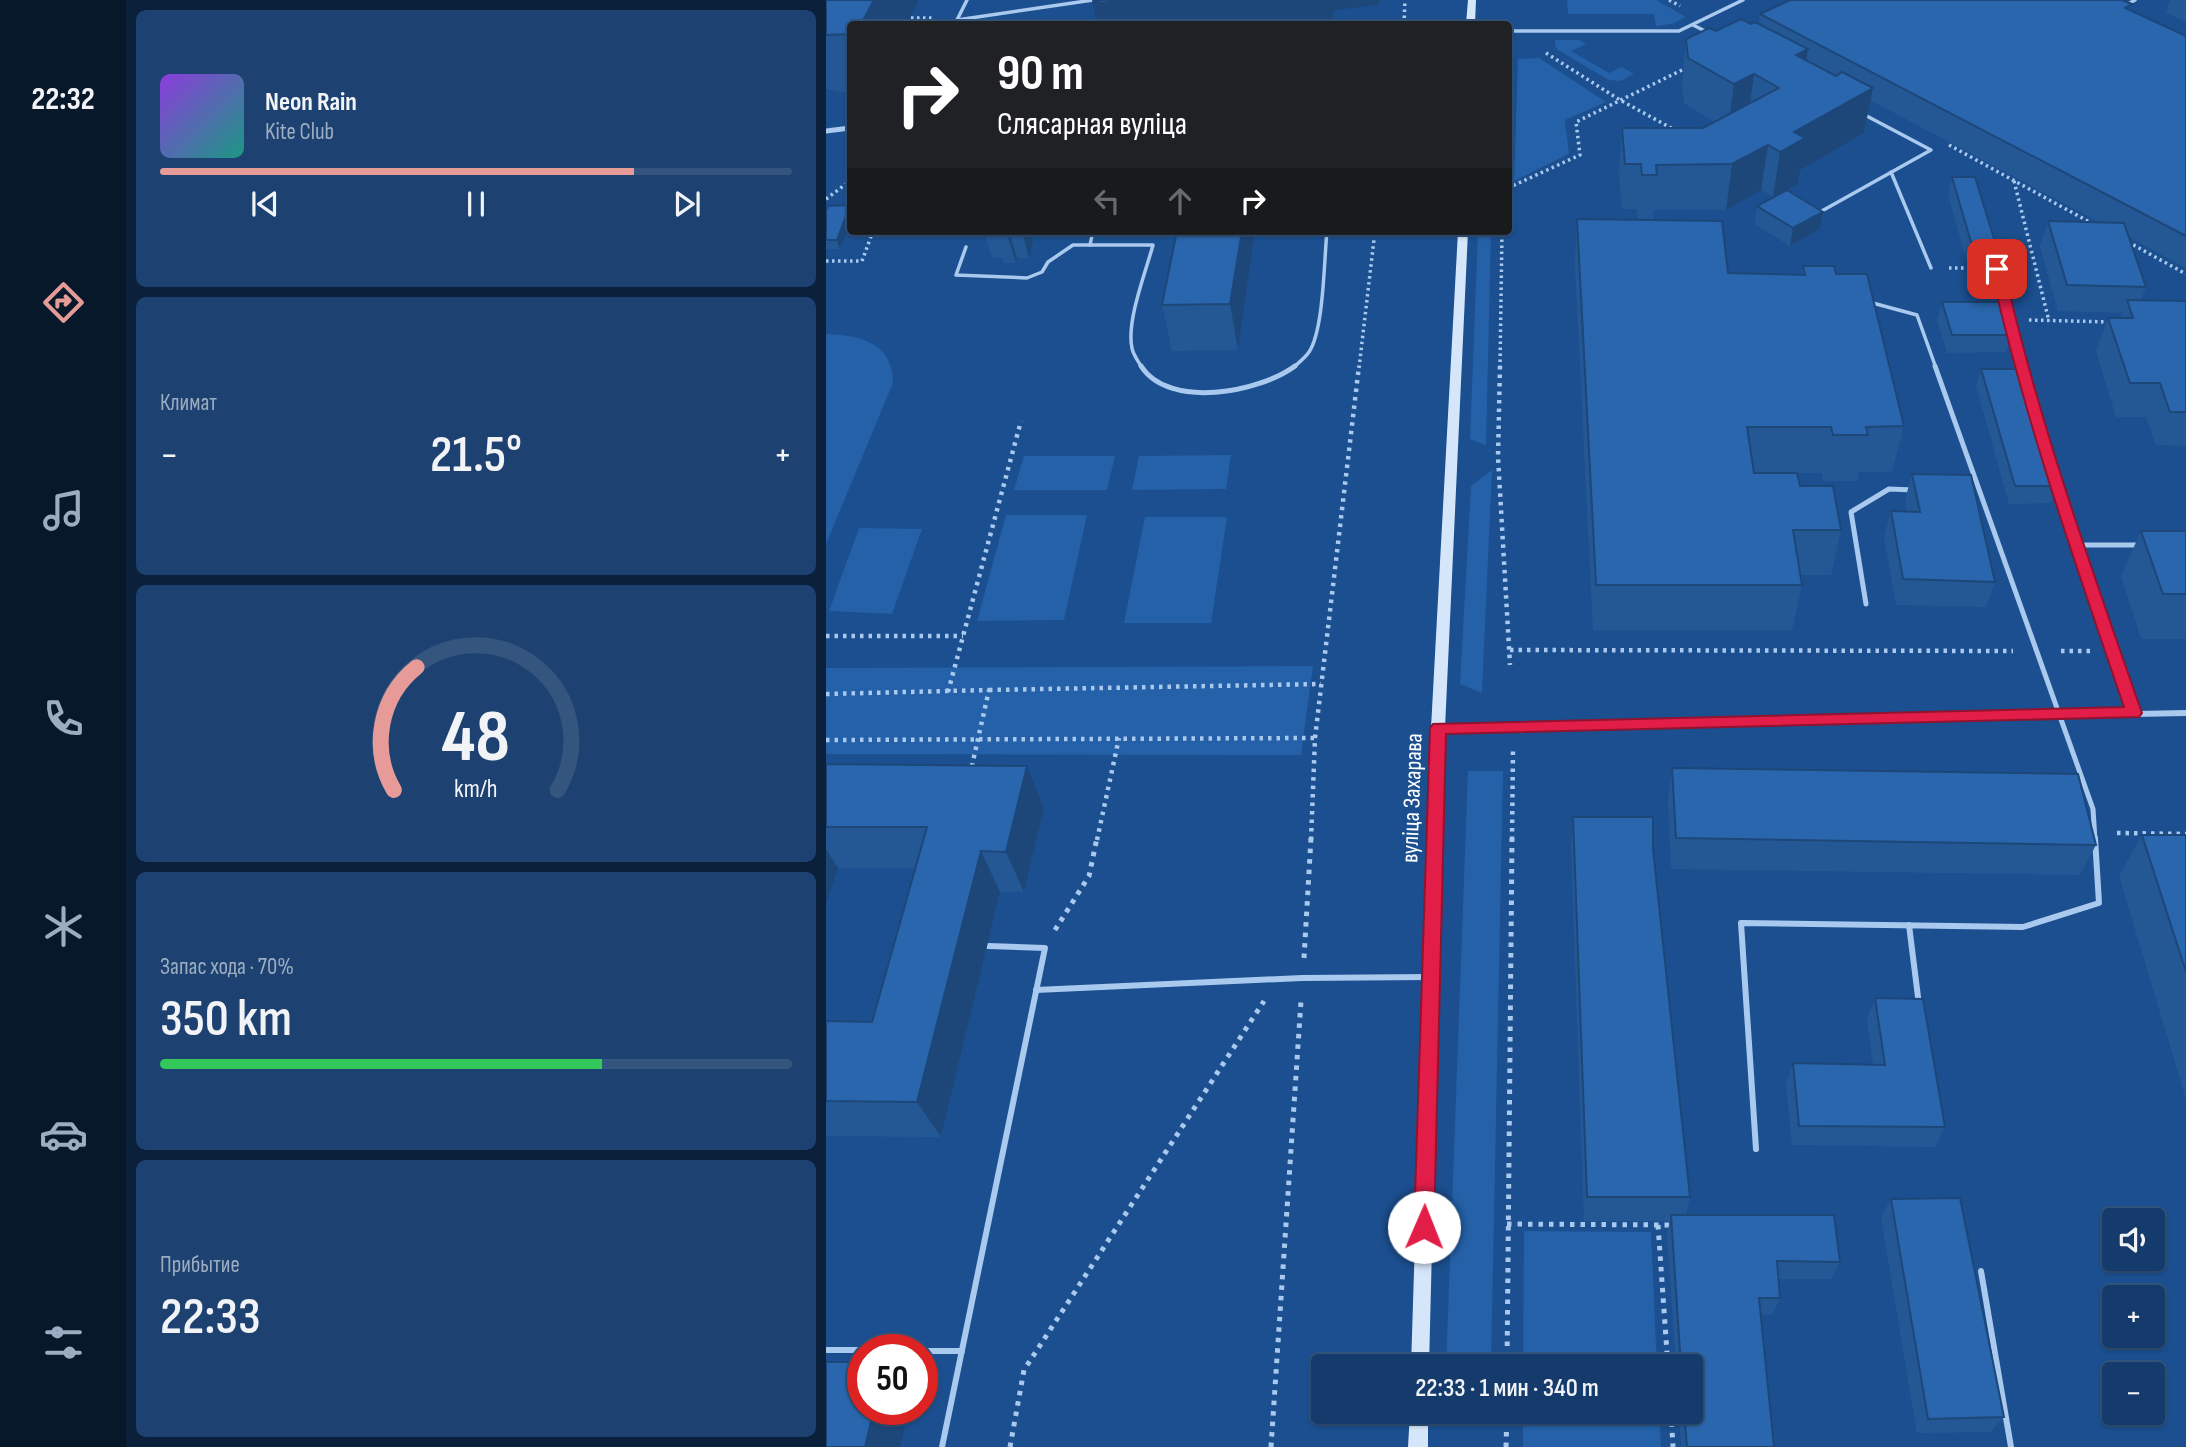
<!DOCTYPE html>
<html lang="ru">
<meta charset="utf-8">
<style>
body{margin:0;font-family:"Sofia Sans Condensed",sans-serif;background:#1d4271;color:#f1f3f6;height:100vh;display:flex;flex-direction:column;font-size:26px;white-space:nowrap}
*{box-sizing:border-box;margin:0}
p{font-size:23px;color:#9dadc1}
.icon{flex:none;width:38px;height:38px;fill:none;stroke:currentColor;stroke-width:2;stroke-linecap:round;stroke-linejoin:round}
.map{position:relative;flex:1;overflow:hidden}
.details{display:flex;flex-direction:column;gap:10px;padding:10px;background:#0b203b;width:700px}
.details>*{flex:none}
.top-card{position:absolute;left:21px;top:21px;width:665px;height:214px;border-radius:7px;box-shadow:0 2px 5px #0004,0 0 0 2px #33557e;background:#202124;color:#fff;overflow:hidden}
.tools{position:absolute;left:1276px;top:1208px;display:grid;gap:14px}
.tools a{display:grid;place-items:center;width:63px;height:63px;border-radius:7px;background:#143b6b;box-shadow:0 2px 5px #0004,0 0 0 2px #33557e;font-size:35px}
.speed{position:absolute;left:21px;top:1334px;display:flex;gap:14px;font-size:35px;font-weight:700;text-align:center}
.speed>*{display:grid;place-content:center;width:91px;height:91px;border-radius:50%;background:#143b6b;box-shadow:0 2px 5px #0004,0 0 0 2px #33557e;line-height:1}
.speed .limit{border:10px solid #d22;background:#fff;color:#111}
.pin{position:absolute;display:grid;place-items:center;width:60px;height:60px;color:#fff;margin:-30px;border-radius:14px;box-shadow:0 4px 10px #0006}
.me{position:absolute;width:77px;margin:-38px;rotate:1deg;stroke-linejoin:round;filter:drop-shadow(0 0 5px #0008)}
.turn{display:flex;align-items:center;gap:24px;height:147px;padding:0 35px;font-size:32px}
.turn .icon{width:91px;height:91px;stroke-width:2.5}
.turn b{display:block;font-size:49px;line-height:60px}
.lanes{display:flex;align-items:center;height:66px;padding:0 35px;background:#0003;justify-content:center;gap:35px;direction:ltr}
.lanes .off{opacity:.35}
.big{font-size:52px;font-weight:600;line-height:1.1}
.details .card{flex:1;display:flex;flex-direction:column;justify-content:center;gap:10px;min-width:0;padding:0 24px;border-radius:10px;background:#1d4271}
.details .dial{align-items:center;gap:0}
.dial svg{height:182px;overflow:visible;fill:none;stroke:#33557e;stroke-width:7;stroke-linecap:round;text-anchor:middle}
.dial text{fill:#f1f3f6;stroke:none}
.song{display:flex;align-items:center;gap:21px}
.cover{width:84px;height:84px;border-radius:10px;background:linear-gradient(135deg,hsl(270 70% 55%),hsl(170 70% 35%))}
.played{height:7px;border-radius:4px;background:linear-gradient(90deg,#e69b98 75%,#33557e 75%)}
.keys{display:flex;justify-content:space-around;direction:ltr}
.heat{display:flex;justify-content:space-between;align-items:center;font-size:38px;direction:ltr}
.charge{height:10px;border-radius:5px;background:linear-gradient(90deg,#34c759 70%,#33557e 0)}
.trip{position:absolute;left:485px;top:1354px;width:392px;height:70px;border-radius:7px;background:#143b6b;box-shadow:0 2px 5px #0004,0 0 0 2px #33557e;font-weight:600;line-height:70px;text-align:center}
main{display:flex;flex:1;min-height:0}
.tab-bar{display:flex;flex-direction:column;width:126px;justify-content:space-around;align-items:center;background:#08182b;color:#9dadc1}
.tab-bar .icon{width:49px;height:49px}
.tab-bar .current{color:#e69b98}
.tab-bar b{font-size:32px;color:#f1f3f6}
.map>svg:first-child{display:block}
.green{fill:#2461a8}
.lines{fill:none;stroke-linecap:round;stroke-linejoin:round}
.path-far2{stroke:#a9c9ee;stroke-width:3.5;stroke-dasharray:2.5 3.5;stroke-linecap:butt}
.path-far1{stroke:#a9c9ee;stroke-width:4.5;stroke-dasharray:3.5 5;stroke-linecap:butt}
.path{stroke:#a9c9ee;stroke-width:5;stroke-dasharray:4.5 6;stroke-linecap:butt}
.lane-far2{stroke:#a9c9ee;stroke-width:3.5}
.lane-far1{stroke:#a9c9ee;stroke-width:5}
.lane{stroke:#a9c9ee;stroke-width:6}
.street-far1{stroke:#a9c9ee;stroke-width:5}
.street{stroke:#a9c9ee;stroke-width:6}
.secondary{fill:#d6e6fa;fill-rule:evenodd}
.wall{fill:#245895}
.shaded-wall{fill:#1d4779}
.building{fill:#2a66ad;stroke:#1d4779;stroke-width:2}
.route{fill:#e11d48;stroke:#92132f;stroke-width:2}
.labels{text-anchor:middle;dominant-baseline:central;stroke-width:7;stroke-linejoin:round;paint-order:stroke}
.street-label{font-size:24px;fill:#fff;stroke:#1b4f8f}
</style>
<main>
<nav class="tab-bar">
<b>22:32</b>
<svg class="icon current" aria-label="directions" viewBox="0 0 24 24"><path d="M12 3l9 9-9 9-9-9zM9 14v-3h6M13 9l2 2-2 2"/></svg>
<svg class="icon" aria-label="music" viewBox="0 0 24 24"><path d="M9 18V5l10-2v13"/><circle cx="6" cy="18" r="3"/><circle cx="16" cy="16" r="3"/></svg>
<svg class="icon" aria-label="phone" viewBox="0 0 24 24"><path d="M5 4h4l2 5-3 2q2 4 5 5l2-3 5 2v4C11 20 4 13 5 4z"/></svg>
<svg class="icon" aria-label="climate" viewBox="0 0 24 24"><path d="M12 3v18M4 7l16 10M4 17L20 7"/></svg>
<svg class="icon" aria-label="car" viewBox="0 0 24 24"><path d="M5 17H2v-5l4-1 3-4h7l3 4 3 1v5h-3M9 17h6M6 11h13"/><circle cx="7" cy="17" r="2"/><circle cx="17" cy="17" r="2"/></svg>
<svg class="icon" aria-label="filters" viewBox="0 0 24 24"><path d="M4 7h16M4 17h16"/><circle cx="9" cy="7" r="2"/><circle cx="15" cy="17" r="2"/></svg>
</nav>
<section class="details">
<div class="card">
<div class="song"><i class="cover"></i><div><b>Neon Rain</b><p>Kite Club</p></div></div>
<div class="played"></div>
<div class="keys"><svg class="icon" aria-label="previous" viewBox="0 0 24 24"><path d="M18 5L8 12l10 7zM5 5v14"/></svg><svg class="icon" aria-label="pause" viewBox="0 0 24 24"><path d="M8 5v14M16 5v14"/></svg><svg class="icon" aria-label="next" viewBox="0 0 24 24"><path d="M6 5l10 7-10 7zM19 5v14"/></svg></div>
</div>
<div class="card"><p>Климат</p>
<div class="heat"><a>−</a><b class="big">21.5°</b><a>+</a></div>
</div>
<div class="card dial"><svg viewBox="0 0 100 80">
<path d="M14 69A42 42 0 1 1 86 69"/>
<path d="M14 69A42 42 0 0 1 24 15" stroke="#e69b98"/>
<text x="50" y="56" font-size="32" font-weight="700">48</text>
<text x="50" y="72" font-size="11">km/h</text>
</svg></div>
<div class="card"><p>Запас хода · 70%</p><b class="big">350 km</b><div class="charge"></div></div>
<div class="card"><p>Прибытие</p><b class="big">22:33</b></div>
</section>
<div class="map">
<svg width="1360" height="1447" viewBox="0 0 1360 1447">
<rect width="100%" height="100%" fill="#1b4f8f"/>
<!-- green -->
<g class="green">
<path d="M 741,0 L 830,0 L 860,17 L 846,24 L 830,26 L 828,14 L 742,14 Z"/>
<path d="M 729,40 L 753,40 L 760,44 L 745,51 L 783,73 L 796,67 L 808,74 L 794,81 L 783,80 L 732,50 L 729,46 Z"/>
<path d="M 713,58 L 780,102 L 739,120 L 743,154 L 688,181 L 692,59 Z"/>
<path d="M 652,231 L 665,231 L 660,445 L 644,439 Z"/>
<path d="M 0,334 C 35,335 67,343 67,383 L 0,544 Z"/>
<path d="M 405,455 L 400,489 L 306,490 L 313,456 Z"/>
<path d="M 198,456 L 289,456 L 281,490 L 188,490 Z"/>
<path d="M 666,470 L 656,693 L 634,684 L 645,486 Z"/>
<path d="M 180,515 L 261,515 L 238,620 L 151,621 Z"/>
<path d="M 319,517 L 401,517 L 385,623 L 298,623 Z"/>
<path d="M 33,528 L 96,529 L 66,614 L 3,611 Z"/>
<path d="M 487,666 L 475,755 L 0,754 L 0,668 Z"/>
<path d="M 642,771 L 677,771 L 665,1367 L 620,1367 Z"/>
<path d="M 698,1231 L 825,1232 L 831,1367 L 697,1367 Z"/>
<path d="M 697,1412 L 833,1412 L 835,1447 L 697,1447 Z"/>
</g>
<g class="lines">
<!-- path-far2 -->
<g class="path-far2">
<path d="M 843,0 L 854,6"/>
<path d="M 85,18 L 108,18"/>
<path d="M 578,24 L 579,0"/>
<path d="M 720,53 L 794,100 L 847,129"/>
<path d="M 1123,145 L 1269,225"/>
<path d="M 1188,181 L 1223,321"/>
<path d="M 682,188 L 754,155 L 750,122 L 858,69"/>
<path d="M 0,199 L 24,181"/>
<path d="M 1302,242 L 1360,274"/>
<path d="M 0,261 L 36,261 L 47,231"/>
<path d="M 1123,268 L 1150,268"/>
<path d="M 1203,320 L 1286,322"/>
<path d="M 533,368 L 549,231"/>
<path d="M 674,368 L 676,231"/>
</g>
<!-- path-far1 -->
<g class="path-far1">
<path d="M 674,366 L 672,457 L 684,665"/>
<path d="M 0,636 L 137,636"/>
<path d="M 684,650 L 1187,651"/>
<path d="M 1235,651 L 1264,651"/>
<path d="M 163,690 L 495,684"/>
<path d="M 122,692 L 195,421"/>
<path d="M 0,694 L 163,690 L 145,770"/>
<path d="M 0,740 L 489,738"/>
<path d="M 1291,833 L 1360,834"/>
<path d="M 271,840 L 293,738"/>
<path d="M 485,840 L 489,738 L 533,366"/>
<path d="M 686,840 L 687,748"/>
</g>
<!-- path -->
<g class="path">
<path d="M 229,930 L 263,876 L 271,838"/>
<path d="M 478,958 L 485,838"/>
<path d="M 681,1224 L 849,1225"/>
<path d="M 832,1225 L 842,1367"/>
<path d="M 681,1367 L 686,838"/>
<path d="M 845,1412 L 847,1447"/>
<path d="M 184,1447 L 198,1370 L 438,1001"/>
<path d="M 445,1447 L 475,1001"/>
<path d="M 680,1447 L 681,1412"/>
</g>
<!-- lane-far2 -->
<g class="lane-far2">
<path d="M 1297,7 L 1309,0"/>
<path d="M 131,20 L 267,0"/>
<path d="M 129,24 L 141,0"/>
<path d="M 867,25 L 883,33"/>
<path d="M 682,31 L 853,31 L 917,0"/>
<path d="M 1065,172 L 1105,268"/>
<path d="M 994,212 L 1105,150 L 1037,114"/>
<path d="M 264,245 L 267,231"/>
<path d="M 140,247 L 130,275 L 201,278 L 216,272 L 222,262 L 247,245 L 327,245 C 320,271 300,322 306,348 C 307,355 313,362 316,368"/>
<path d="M 1171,269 L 1196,368"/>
<path d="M 1043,302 L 1091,315 L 1110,368"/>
<path d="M 467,368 C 472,363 479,358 483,352 C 498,330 498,259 501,231"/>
</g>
<!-- lane-far1 -->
<g class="lane-far1">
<path d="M 315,366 C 343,410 434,392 469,366"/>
<path d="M 1109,366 L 1267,809 L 1269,840"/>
<path d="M 1196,366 L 1233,493 L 1308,713"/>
<path d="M 1250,545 L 1315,545"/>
<path d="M 1040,604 L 1025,512 L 1063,489 L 1088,490"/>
</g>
<!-- lane -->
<g class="lane">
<path d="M 1083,925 L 1093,1005"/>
<path d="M 210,990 L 476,978 L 602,977"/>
<path d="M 930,1149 L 915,923 L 1197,927 L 1273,903 L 1269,838"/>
<path d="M 1155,1271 L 1185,1447"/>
<path d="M 0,1350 L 37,1350"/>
<path d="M 96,1351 L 136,1351"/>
<path d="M 116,1447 L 219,948 L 162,946"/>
</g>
<!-- street-far1 -->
<path class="street-far1" d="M 0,131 L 24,128"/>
<!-- street -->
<path class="street" d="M 612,728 L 1360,713"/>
<!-- secondary -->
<g class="secondary">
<path d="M 642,0 L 650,0 L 649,24 L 640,24 Z"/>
<path d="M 632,231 L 642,231 L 619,728 L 603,1367 L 585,1367 L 605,728 Z"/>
<path d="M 584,1412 L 602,1412 L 602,1447 L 582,1447 Z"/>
</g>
</g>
<!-- wall -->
<g class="wall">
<path d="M 0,0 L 93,0 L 81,24 L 24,24 L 24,91 L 14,92 L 0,89 Z"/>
<path d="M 1344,0 L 1360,0 L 1360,22 L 1340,13 Z"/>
<path d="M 1304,10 L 1360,36 L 1360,268 L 1303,237 L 1320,287 L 1315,300 L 1360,301 L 1360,446 L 1330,445 L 1320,417 L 1290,417 L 1270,351 L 1282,318 L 1294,318 L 1296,313 L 1232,311 L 1214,247 L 1222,221 L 1275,223 L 1044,100 L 1038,133 L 974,170 L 972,184 L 947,197 L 935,190 L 900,210 L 828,210 L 827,220 L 902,273 L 975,274 L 977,266 L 1010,274 L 1078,426 L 1066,472 L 1033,472 L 1031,481 L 997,481 L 996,473 L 928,473 L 974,486 L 1015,530 L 1005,575 L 974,575 L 976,585 L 966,630 L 767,630 L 749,265 L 751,219 L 812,220 L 811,209 L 796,209 L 793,173 L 796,128 L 877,128 L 889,122 L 858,103 L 856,84 L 860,39 L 890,31 L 925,24 L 933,24 L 934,14 Z"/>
<path d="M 1126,177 L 1169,242 L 1164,260 L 1140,260 L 1122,194 Z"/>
<path d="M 931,206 L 997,212 L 994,229 L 964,246 L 929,224 Z"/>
<path d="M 0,211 L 14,249 L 0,249 Z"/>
<path d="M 72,231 L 224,231 L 222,237 L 206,237 L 207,243 L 203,258 L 191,258 L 190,263 L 178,263 L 176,258 L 166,258 L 159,236 L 75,237 Z"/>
<path d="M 351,231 L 429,231 L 412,350 L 346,351 L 336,305 Z"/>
<path d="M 1116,302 L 1186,335 L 1180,352 L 1121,353 L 1111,320 Z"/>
<path d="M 1155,369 L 1231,486 L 1225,503 L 1183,504 L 1150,386 Z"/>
<path d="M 1086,474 L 1169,582 L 1160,607 L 1070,605 L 1058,537 L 1065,511 L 1081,512 L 1079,500 Z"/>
<path d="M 1315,531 L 1360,531 L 1360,639 L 1315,639 L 1295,576 Z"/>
<path d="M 0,764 L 218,808 L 198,892 L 174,892 L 115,1137 L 0,1136 L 0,1021 L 46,1022 L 89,868 L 12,868 L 0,905 Z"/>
<path d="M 846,768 L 1270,845 L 1254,875 L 845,869 L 842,799 Z"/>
<path d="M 747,817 L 827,849 L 864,1197 L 860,1215 L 1014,1262 L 1005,1279 L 952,1279 L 954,1298 L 947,1314 L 935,1315 L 948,1447 L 855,1447 L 853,1412 L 864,1412 L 864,1367 L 850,1367 L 841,1233 L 844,1221 L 758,1221 L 745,848 Z"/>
<path d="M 1316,835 L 1360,835 L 1360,1099 L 1293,876 Z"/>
<path d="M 1049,998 L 1119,1127 L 1109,1147 L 966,1145 L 960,1084 L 967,1063 L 1047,1065 L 1041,1019 Z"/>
<path d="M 1065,1199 L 1178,1417 L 1164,1432 L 1091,1433 L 1055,1217 Z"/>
</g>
<!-- shaded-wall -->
<g class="shaded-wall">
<path d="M 48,0 L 93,0 L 81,24 L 35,24 Z"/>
<path d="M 266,0 L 274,0 L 279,24 L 271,24 Z"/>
<path d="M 301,0 L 553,0 L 553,5 L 508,10 L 506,22 L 481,24 L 279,24 L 274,3 Z"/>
<path d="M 982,49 L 975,94 L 970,55 Z"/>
<path d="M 928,74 L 922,119 L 902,129 L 908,84 Z"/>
<path d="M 1047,88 L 1038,133 L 974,170 L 972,184 L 947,197 L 954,152 L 968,132 Z"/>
<path d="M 942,145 L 935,190 L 900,210 L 906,164 Z"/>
<path d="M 24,207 L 24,224 L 14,249 L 11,240 Z"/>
<path d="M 997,212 L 994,229 L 964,246 L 967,228 Z"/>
<path d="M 180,231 L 183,231 L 191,258 L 190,263 Z"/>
<path d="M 196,231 L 204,231 L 207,243 L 203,258 Z"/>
<path d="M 416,231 L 429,231 L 412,350 L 404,304 Z"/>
<path d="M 201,766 L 218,808 L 198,892 L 180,852 Z"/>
<path d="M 0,849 L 12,868 L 0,905 Z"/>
<path d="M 155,851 L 174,892 L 115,1137 L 91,1102 Z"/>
<path d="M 48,1409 L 83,1409 L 74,1447 L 39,1447 Z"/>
</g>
<!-- building -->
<g class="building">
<path d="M 0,0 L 48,0 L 35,24 L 24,24 L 24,34 L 0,35 Z"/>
<path d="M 274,0 L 301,0 L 274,3 Z"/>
<path d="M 964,0 L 1296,0 L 1306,4 L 1299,8 L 1360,36 L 1360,236 L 934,14 Z"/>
<path d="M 915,19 L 925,24 L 929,22 L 982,49 L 970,55 L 1010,76 L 1016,72 L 1047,88 L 968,132 L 979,138 L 954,152 L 942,145 L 906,164 L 830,165 L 831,175 L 816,175 L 815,164 L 799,164 L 796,128 L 877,128 L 953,88 L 928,74 L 908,84 L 862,58 L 860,39 L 883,28 L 890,31 Z"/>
<path d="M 1126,177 L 1149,177 L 1169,242 L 1145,242 Z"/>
<path d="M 961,190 L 997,212 L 967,228 L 931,206 Z"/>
<path d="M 24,205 L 11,240 L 0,240 L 0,211 L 2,206 Z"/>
<path d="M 751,219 L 896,221 L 902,273 L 979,275 L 977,266 L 1008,266 L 1010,274 L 1041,274 L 1078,426 L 1040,427 L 1042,435 L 1007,435 L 1005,427 L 921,427 L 928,473 L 971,473 L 974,486 L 1007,486 L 1015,530 L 967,530 L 976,585 L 770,585 Z"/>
<path d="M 1222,221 L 1298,223 L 1320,287 L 1241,285 Z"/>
<path d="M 351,231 L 416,231 L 404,304 L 336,305 Z"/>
<path d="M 1301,300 L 1360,301 L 1360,412 L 1344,412 L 1334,383 L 1304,383 L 1282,318 L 1307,318 Z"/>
<path d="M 1116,302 L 1175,302 L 1186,335 L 1126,335 Z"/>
<path d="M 1155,369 L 1194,369 L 1231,486 L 1189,486 Z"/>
<path d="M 1086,474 L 1145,475 L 1169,582 L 1077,579 L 1065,511 L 1094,512 Z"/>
<path d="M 1315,531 L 1360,531 L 1360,594 L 1337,594 Z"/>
<path d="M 0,764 L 201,766 L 180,852 L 155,851 L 91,1102 L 0,1101 L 0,1021 L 46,1022 L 101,827 L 0,827 Z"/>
<path d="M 846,768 L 1252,774 L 1270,845 L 850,838 Z"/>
<path d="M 747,817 L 827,817 L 827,849 L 864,1197 L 761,1197 Z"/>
<path d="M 1316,835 L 1360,835 L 1360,972 Z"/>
<path d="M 1049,998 L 1097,999 L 1119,1127 L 973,1126 L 967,1063 L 1059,1065 Z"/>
<path d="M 1134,1198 L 1178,1417 L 1102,1419 L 1065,1199 Z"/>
<path d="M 845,1215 L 1008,1215 L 1014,1262 L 951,1261 L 954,1298 L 933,1298 L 948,1447 L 861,1447 L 858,1412 L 864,1412 L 864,1367 L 855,1367 Z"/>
<path d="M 0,1362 L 37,1362 L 37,1409 L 48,1409 L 39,1447 L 0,1447 Z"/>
</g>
<!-- route -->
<path class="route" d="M 1171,265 L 1178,269 C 1212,420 1265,567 1316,713 L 1313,717 L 620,734 L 608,1227 L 605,1234 L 598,1237 L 591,1234 L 588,1227 L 604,728 L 607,724 L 1298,707 C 1249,563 1198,418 1165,269 Z"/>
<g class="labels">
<!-- street labels -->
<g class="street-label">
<text transform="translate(586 798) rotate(-88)">вуліца Захарава</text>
</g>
</g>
</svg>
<div class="tools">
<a><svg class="icon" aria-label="sound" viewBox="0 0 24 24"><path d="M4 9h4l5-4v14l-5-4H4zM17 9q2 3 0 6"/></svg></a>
<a>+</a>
<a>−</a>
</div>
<div class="speed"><div class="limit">50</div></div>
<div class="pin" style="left:1171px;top:269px;background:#d93025"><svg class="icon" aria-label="arrive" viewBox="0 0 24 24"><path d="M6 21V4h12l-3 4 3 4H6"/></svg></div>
<svg class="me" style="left:598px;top:1227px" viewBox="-20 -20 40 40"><circle r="19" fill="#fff"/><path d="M0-13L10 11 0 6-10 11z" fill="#e11d48"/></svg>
<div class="trip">22:33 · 1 мин · 340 m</div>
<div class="top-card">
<div class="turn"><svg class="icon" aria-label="right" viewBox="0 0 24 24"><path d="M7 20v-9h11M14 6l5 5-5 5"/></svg><div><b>90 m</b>Слясарная вуліца</div></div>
<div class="lanes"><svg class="icon off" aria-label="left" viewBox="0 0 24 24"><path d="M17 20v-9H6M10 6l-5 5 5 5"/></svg><svg class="icon off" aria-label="ahead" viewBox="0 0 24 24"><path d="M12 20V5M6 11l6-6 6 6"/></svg><svg class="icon" aria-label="right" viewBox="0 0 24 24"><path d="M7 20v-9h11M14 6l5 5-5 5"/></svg></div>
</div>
</div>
</main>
